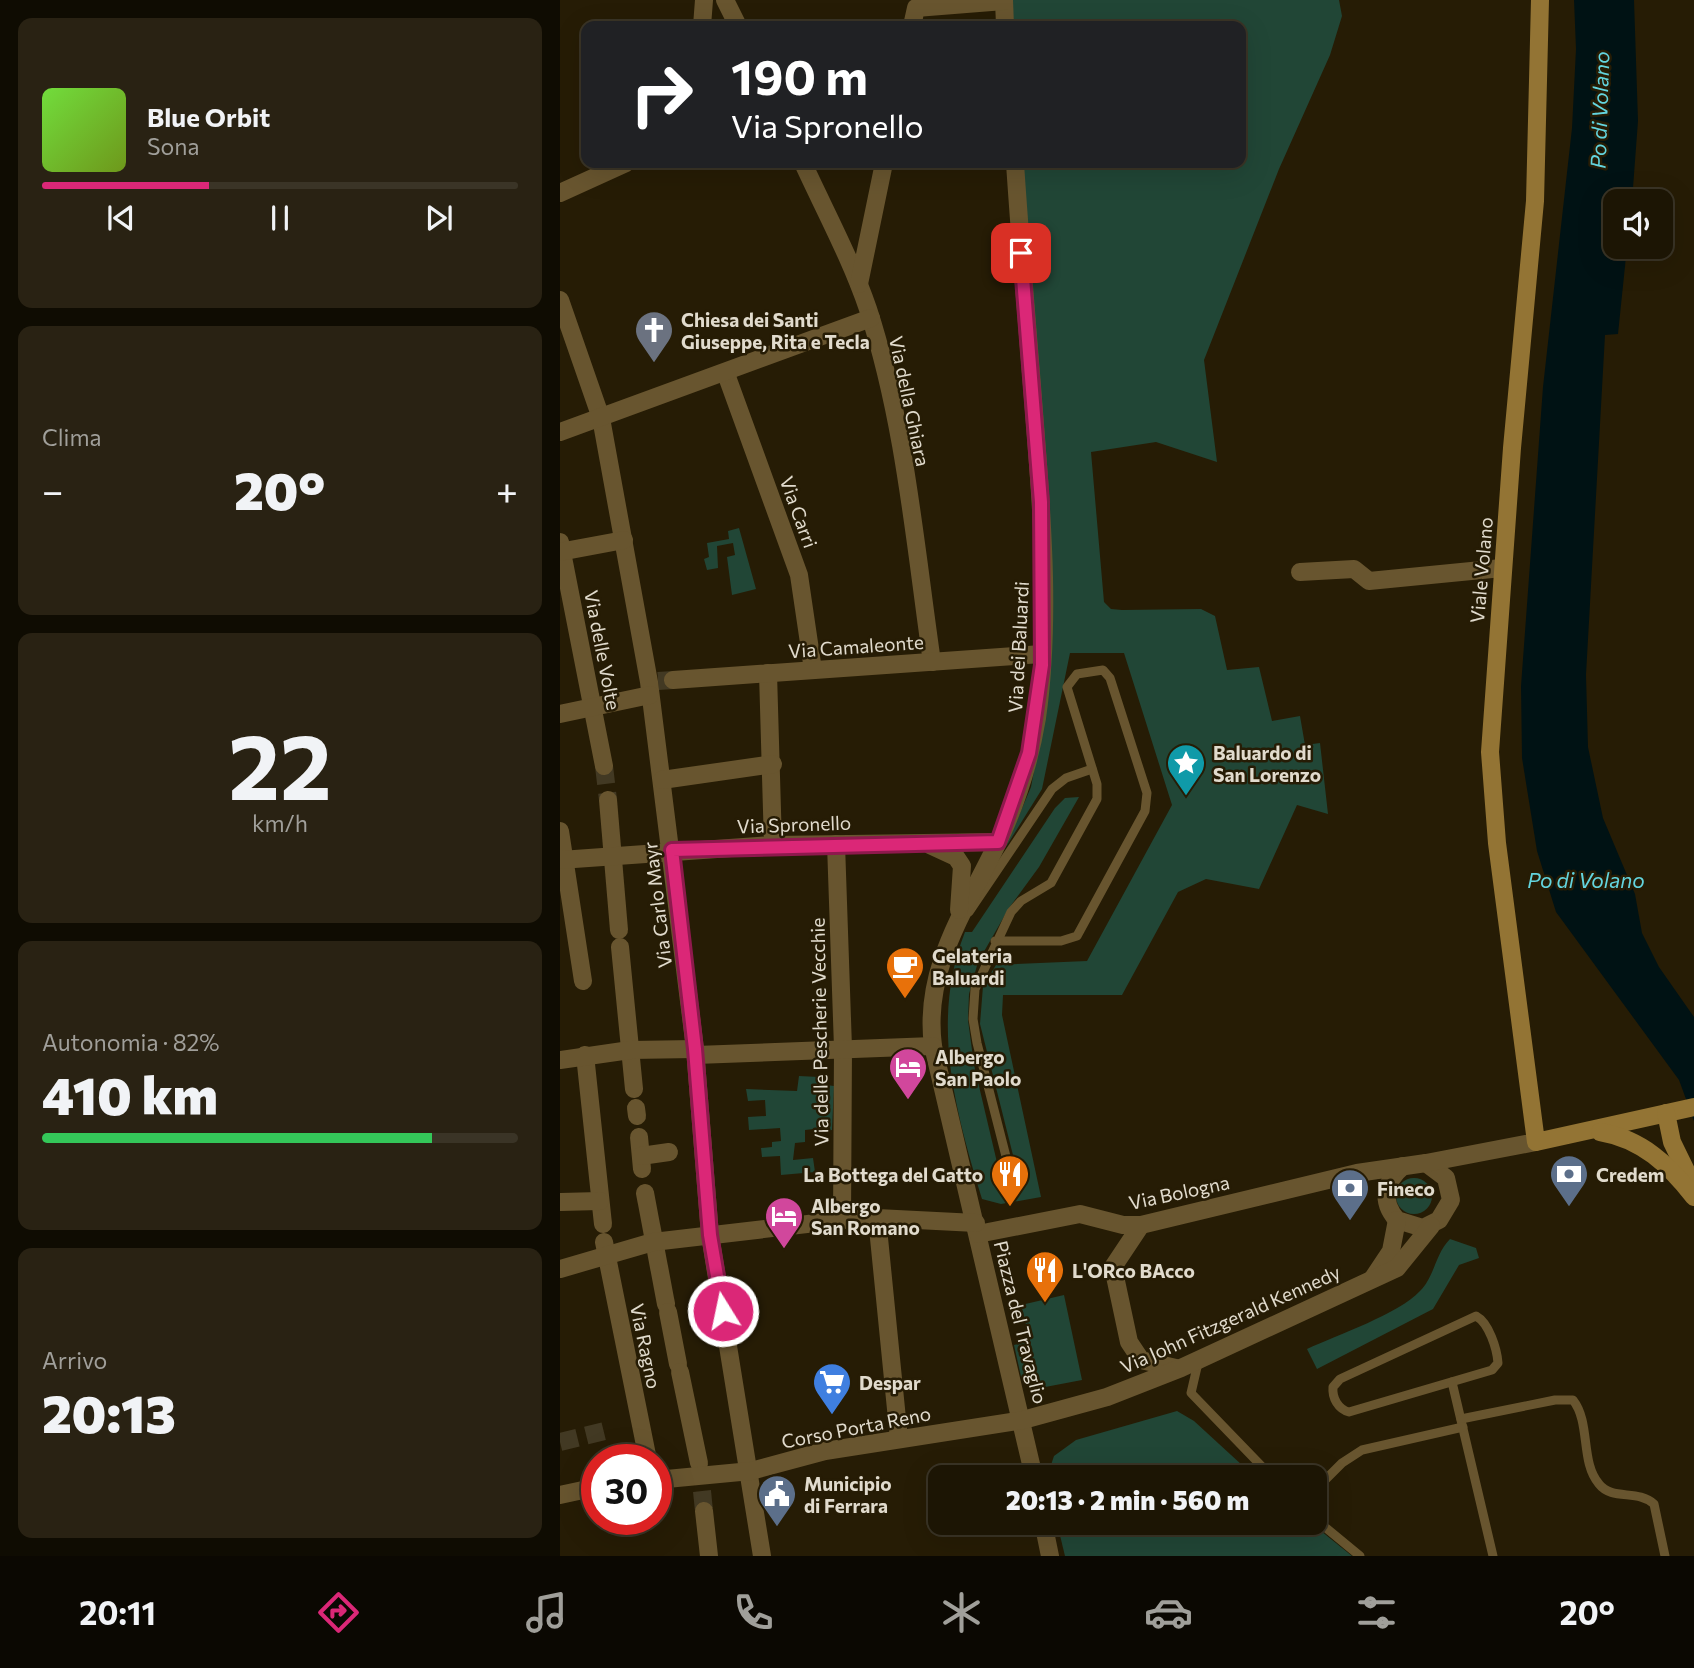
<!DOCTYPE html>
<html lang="it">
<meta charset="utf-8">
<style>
body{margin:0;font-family:Commissioner,sans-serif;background:#292213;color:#f1f3f6;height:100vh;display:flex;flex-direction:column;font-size:26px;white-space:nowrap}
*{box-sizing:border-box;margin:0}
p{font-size:23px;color:#a09f9a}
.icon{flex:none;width:38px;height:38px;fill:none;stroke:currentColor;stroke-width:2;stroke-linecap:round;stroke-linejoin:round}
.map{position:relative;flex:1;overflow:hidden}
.details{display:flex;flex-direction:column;gap:18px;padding:18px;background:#0f0c02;width:560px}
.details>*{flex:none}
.banner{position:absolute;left:21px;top:21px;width:665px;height:147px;border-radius:14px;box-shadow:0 7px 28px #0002,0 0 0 2px #3a3426;background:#202124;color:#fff;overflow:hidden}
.buttons{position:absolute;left:1043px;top:189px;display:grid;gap:14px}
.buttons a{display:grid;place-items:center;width:70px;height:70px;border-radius:14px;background:#1c1504;box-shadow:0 7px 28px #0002,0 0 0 2px #3a3426;font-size:35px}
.speed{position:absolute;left:21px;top:1444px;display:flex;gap:14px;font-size:35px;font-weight:700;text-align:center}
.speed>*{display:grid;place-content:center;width:91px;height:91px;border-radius:50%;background:#1c1504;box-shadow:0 7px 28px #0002,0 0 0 2px #3a3426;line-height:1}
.speed .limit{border:10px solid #d22;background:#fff;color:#111}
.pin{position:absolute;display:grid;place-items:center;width:60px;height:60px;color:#fff;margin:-30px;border-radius:14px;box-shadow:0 4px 10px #0006}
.me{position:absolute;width:77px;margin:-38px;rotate:350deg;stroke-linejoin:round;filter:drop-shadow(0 0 5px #0008)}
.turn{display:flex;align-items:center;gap:24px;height:147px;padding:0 35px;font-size:32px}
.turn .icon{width:91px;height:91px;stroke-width:2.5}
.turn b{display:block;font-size:49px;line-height:60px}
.big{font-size:52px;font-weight:800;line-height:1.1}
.details .card{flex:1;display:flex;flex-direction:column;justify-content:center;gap:10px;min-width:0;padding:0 24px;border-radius:14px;background:#292213}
.details .dial{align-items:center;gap:0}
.dial b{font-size:91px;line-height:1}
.song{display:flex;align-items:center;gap:21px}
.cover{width:84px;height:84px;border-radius:10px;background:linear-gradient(135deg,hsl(100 70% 55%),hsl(80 70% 35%))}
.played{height:7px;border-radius:4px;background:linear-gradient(90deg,#db2777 35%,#3a3426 35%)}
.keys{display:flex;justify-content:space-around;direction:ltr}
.heat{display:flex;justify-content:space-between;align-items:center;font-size:38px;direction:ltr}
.charge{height:10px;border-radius:5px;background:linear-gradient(90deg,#34c759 82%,#3a3426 0)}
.trip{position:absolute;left:368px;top:1465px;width:399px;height:70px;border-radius:14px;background:#1c1504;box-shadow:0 7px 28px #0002,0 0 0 2px #3a3426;font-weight:800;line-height:70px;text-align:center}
.tab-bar{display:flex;height:112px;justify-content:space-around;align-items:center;background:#0b0802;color:#a09f9a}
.tab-bar .icon{width:49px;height:49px}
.tab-bar .current{color:#db2777}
.tab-bar b{font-size:32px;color:#f1f3f6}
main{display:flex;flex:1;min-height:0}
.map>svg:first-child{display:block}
.green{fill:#214636}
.water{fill:#001214}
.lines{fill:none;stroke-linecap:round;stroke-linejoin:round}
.street-tunnel{stroke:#423923;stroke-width:18;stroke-dasharray:18 9;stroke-linecap:butt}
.lane{stroke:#68552f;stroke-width:9}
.street{stroke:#68552f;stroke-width:18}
.secondary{stroke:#937434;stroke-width:18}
.route-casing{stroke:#8e194d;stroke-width:18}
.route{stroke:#db2777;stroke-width:12}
.labels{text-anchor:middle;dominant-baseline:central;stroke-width:5;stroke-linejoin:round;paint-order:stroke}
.poi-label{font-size:19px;font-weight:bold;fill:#e1dbcd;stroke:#261c05;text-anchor:start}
.street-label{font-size:19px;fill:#e1dbcd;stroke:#261c05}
.water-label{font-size:21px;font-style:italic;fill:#63d5df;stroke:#261c05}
</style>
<main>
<section class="details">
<div class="card">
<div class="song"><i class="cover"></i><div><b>Blue Orbit</b><p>Sona</p></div></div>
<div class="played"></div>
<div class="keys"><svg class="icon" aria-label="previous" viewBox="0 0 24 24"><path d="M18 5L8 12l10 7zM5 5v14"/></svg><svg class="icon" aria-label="pause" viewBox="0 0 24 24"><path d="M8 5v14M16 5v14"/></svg><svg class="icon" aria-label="next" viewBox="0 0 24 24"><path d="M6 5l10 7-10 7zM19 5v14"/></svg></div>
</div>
<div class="card"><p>Clima</p>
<div class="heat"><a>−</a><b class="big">20°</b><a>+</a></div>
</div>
<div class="card dial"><b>22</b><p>km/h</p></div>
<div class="card"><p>Autonomia · 82%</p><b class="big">410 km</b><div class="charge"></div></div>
<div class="card"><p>Arrivo</p><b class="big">20:13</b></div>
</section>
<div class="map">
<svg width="1134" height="1556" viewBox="0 0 1134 1556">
<rect width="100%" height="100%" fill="#261c05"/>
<!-- green -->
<g class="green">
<path d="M 447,0 L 779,0 L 782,16 L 770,55 L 719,169 L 644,360 L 657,462 L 596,442 L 531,452 L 544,602 L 551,609 L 562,610 L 641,609 L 655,616 L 667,670 L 699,667 L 712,721 L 740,716 L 745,745 L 760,743 L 768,814 L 737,805 L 699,889 L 646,879 L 618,892 L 562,995 L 443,995 L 442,1015 L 481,1197 L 441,1204 L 422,1199 C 395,1110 370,1021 405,932 L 412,932 L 495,808 L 505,798 L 519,797 L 479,867 L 449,908 L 418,962 L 409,994 L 408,1020 L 414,1065 L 444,1192 L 462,1191 L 420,1024 L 423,986 L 436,965 L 527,961 L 612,805 L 564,653 L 510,653 L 482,789 L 421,887 L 446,846 L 471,787 L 485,711 L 459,163 L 681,163 L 681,26 L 449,26 Z"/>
<path d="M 179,528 L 196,589 L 172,595 L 167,557 L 175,555 L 173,543 L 157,546 L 158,568 L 147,570 L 144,559 L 149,557 L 147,543 L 169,539 L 168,531 Z"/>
<path d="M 239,1076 L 259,1077 L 259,1084 L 274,1086 L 272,1130 L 254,1133 L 254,1129 L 245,1130 L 245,1142 L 235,1143 L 233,1160 L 253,1158 L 255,1172 L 221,1175 L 220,1156 L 202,1157 L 201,1148 L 212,1147 L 212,1142 L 221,1141 L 220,1128 L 189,1130 L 188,1117 L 206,1116 L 205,1100 L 188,1101 L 186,1089 L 237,1091 Z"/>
<circle cx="854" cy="1196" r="18"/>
<path d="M 890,1239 L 916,1248 L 919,1258 L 899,1265 L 873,1309 L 757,1369 L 747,1349 C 777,1335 839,1314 860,1291 C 875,1276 875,1254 890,1239 Z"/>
<path d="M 504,1295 L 522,1380 L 480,1388 L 478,1378 L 462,1381 L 454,1345 L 470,1341 L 461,1305 Z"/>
<path d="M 617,1411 L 634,1421 L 695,1477 L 487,1477 L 494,1456 L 516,1440 Z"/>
<path d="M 497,1523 L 751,1523 L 792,1556 L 505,1556 Z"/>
</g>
<!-- water -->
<path class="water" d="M 1014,0 L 1074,0 L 1078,121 L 1072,201 L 1055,201 L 1055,247 L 1067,247 L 1058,334 L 1045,335 L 1026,675 L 1028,747 L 1043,818 L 1075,894 L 1082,933 L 1099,967 L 1134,1017 L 1134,1121 L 1119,1080 L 996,912 L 977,851 L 962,758 L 961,686 L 983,387 L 1012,128 L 1016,49 Z"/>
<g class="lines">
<!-- street-tunnel -->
<g class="street-tunnel">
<path d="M 98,681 L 113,680"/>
<path d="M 44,766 L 48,800"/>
<path d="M 0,1442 L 49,1430"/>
<path d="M 142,1491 L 144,1511"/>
</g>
<!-- lane -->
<g class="lane">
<path d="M 409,912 L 492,789 L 506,778 L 532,769"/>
<path d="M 435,941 L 501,941 L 517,936 L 585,811 L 587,793 L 550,678 L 543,670 L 517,674 L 507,687 L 537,784 L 537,799 L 491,883 L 461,901 L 451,912 L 415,989 L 413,1019 L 417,1043 L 451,1176"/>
<path d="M 916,1316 C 929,1323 937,1349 938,1363 L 932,1370 L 789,1412 C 778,1409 772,1398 773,1387 L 780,1379 Z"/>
<path d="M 638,1363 L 631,1393 L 712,1477"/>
<path d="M 892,1382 L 933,1556"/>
<path d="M 901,1419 L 995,1400 L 1013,1400 C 1031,1423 1020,1462 1039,1484 C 1052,1501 1078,1489 1094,1504 L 1105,1556"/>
<path d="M 754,1491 L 782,1463 L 802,1450 L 903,1427"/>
<path d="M 754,1518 L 800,1556"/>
</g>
<!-- street -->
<g class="street">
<path d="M 165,0 L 178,26"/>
<path d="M 444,0 L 445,26"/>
<path d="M 142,26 L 144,0"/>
<path d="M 352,26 L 356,8 L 444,1"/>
<path d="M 243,163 C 265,211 291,259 308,309 C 345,422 355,545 372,662"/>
<path d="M 455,163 C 461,254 469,346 476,437 C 483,529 490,626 477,718 C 470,760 456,805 437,844 C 405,911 363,969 373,1046 L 474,1477"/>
<path d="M 0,193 L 66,163"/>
<path d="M 299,284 L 324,163"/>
<path d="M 0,300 L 41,418 L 89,682 L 135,1049 L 150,1235 L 202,1556"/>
<path d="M 166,374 L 239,575 L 253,670"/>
<path d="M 0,432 L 311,318"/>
<path d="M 0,542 L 44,766"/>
<path d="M 0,552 L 64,540"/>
<path d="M 740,572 L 794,569 L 809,581 L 942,568"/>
<path d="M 208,673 L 213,845"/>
<path d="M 113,680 L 482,654"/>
<path d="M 0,714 L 90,695"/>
<path d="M 102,780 L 213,764"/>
<path d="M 48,800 L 59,930"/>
<path d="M 0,831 L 23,981"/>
<path d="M 276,844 L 283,1048 L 282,1220"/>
<path d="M 370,845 L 396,857 L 402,866 L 399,910"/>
<path d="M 0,860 L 213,845 L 438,842"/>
<path d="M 60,947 L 74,1089"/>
<path d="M 25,1055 L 43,1224"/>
<path d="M 136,1055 L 373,1046"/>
<path d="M 0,1060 L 70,1050 L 135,1049"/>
<path d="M 76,1108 L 77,1116"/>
<path d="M 79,1137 L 82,1169"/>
<path d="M 81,1156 L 109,1152"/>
<path d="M 843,1166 C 825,1181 820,1201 837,1220 L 863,1228 L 879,1220 L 891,1200 L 886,1178 L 866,1163"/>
<path d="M 85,1193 L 106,1304"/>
<path d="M 0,1202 L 40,1201"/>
<path d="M 317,1218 L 339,1439"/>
<path d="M 581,1225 L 553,1267 L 569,1342 L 581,1360 L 616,1368"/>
<path d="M 418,1234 L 520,1214 L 563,1225 L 581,1225 L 797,1173 L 866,1163 L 976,1142"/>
<path d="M 44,1242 L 88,1460"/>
<path d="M 0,1269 L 93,1242 L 282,1220 L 317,1218 L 416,1223"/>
<path d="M 813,1278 L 831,1251 L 837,1220"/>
<path d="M 108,1312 L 118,1364"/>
<path d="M 120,1372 L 139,1463"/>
<path d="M 96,1480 L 191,1471 L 265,1451 L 463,1420 L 547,1397 L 621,1368 L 837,1268 L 871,1226"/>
<path d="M 0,1495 L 37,1487"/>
<path d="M 144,1511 L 149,1556"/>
<path d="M 483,1522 L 490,1556"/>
</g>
<!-- secondary -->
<g class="secondary">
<path d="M 980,0 L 975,201 L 952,448 L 930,752 L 937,843 L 976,1142 L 1134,1107"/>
<path d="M 1106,1113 L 1112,1142 L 1133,1185"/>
<path d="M 1040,1132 C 1082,1139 1109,1165 1134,1197"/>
</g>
</g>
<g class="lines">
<defs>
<path id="route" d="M 163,1311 L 150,1235 L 135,1049 L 112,850 L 438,842 L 469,753 L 482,665 L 481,502 L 461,253"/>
</defs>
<!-- route casing -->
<use href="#route" class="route-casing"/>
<!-- route -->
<use href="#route" class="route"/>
</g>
<!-- icons -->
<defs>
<symbol id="church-pin" viewBox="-11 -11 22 30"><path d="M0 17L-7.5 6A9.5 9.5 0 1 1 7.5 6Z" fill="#6b7280" stroke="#261c05"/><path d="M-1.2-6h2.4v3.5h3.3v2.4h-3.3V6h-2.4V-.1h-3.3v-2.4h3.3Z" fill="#fff"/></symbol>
<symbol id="sight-pin" viewBox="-11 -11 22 30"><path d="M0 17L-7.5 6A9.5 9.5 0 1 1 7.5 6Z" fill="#0f9aa8" stroke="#261c05"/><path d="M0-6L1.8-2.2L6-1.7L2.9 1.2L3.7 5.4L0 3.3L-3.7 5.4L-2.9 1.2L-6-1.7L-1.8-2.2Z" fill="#fff"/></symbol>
<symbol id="cafe-pin" viewBox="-11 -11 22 30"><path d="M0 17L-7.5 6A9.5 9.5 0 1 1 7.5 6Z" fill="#e8710a" stroke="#261c05"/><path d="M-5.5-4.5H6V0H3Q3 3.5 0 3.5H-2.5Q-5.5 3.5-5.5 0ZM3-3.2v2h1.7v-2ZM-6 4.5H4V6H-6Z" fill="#fff"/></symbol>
<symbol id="hotel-pin" viewBox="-11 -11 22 30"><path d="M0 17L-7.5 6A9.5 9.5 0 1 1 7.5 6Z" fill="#d1479c" stroke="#261c05"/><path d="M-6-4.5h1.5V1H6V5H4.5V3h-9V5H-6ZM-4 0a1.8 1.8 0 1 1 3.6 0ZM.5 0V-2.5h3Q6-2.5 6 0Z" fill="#fff"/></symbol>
<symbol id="restaurant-pin" viewBox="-11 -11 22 30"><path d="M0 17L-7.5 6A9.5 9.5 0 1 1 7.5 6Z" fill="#e8710a" stroke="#261c05"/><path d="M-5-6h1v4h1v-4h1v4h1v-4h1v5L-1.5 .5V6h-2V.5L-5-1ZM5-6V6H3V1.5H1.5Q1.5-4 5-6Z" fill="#fff"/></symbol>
<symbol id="bank-pin" viewBox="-11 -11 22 30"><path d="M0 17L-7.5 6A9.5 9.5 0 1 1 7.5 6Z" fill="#5c6f8a" stroke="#261c05"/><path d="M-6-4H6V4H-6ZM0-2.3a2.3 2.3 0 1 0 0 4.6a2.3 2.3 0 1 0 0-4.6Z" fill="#fff"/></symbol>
<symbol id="supermarket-pin" viewBox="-11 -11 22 30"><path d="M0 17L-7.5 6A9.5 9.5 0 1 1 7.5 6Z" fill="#3f7fe0" stroke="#261c05"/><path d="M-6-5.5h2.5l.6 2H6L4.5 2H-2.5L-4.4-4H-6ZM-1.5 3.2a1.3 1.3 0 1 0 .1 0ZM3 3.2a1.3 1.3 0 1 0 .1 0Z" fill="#fff"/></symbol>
<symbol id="civic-pin" viewBox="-11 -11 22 30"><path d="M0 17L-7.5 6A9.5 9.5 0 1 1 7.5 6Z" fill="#5c6f8a" stroke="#261c05"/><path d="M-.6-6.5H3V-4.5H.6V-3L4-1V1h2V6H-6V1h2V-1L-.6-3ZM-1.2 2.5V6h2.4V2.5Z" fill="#fff"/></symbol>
</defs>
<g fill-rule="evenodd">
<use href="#church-pin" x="72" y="308" width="44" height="60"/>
<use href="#sight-pin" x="604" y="741" width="44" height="60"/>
<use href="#cafe-pin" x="323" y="944" width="44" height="60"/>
<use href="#hotel-pin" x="326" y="1045" width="44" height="60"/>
<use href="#restaurant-pin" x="428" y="1152" width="44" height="60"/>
<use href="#bank-pin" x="987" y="1152" width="44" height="60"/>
<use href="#bank-pin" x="768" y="1166" width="44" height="60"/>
<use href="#hotel-pin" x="202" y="1194" width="44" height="60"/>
<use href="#restaurant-pin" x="463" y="1248" width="44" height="60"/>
<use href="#supermarket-pin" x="250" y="1360" width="44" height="60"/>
<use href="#civic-pin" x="195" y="1472" width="44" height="60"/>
</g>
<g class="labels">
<!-- poi labels -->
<g class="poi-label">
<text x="121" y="319">Chiesa dei Santi<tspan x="121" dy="22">Giuseppe, Rita e Tecla</tspan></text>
<text x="653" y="752">Baluardo di<tspan x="653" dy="22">San Lorenzo</tspan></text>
<text x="372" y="955">Gelateria<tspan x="372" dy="22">Baluardi</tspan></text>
<text x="375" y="1056">Albergo<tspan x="375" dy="22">San Paolo</tspan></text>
<text x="423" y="1174" text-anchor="end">La Bottega del Gatto</text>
<text x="1036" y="1174">Credem</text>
<text x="817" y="1188">Fineco</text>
<text x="251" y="1205">Albergo<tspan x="251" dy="22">San Romano</tspan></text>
<text x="512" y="1270">L'ORco BAcco</text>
<text x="299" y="1382">Despar</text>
<text x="244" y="1483">Municipio<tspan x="244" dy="22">di Ferrara</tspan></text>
</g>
<!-- street labels -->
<g class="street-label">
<text transform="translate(350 401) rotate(78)">Via della Ghiara</text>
<text transform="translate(239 512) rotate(70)">Via Carri</text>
<text transform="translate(921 570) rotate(-85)">Viale Volano</text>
<text transform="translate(296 646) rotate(-4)">Via Camaleonte</text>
<text transform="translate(458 647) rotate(-87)">Via dei Baluardi</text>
<text transform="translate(43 650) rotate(79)">Via delle Volte</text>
<text transform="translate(234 824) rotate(-2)">Via Spronello</text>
<text transform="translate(97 905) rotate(-97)">Via Carlo Mayr</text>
<text transform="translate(259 1032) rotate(-91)">Via delle Pescherie Vecchie</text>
<text transform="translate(619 1192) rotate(-12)">Via Bologna</text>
<text transform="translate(670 1319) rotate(-24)">Via John Fitzgerald Kennedy</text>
<text transform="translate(461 1322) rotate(76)">Piazza del Travaglio</text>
<text transform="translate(86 1346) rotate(78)">Via Ragno</text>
<text transform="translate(296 1427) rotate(-11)">Corso Porta Reno</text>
</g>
<!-- water labels -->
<g class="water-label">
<text transform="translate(1039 110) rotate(-88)">Po di Volano</text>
<text x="1026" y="879">Po di Volano</text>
</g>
</g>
</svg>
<div class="buttons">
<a><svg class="icon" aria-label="sound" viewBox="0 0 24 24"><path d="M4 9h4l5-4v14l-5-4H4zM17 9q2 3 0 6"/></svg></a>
</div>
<div class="speed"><div class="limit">30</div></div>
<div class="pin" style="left:461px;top:253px;background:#d93025"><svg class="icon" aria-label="arrive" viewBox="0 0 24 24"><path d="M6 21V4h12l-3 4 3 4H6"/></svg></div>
<svg class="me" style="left:163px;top:1311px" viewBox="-20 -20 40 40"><circle r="17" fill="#db2777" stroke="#fff" stroke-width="3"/><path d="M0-11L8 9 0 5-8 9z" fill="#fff"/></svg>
<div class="trip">20:13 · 2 min · 560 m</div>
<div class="banner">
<div class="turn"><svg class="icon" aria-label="right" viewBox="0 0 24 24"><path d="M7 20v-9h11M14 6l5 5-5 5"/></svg><div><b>190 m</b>Via Spronello</div></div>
</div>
</div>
</main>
<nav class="tab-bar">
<b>20:11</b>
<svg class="icon current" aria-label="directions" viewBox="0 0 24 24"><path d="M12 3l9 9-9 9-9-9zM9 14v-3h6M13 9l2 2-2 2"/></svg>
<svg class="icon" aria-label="music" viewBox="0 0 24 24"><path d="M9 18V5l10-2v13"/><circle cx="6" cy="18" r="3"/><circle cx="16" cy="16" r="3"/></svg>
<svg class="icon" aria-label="phone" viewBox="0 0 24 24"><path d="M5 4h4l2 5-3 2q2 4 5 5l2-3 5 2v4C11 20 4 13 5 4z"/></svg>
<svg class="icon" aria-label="climate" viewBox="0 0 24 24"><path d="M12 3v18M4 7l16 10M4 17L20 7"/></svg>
<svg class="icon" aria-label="car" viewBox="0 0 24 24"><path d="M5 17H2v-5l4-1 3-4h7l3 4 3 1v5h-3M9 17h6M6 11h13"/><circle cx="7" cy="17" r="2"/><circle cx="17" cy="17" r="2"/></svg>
<svg class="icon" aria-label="filters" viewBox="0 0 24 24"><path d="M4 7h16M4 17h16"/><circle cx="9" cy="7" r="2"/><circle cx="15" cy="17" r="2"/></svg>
<b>20°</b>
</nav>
